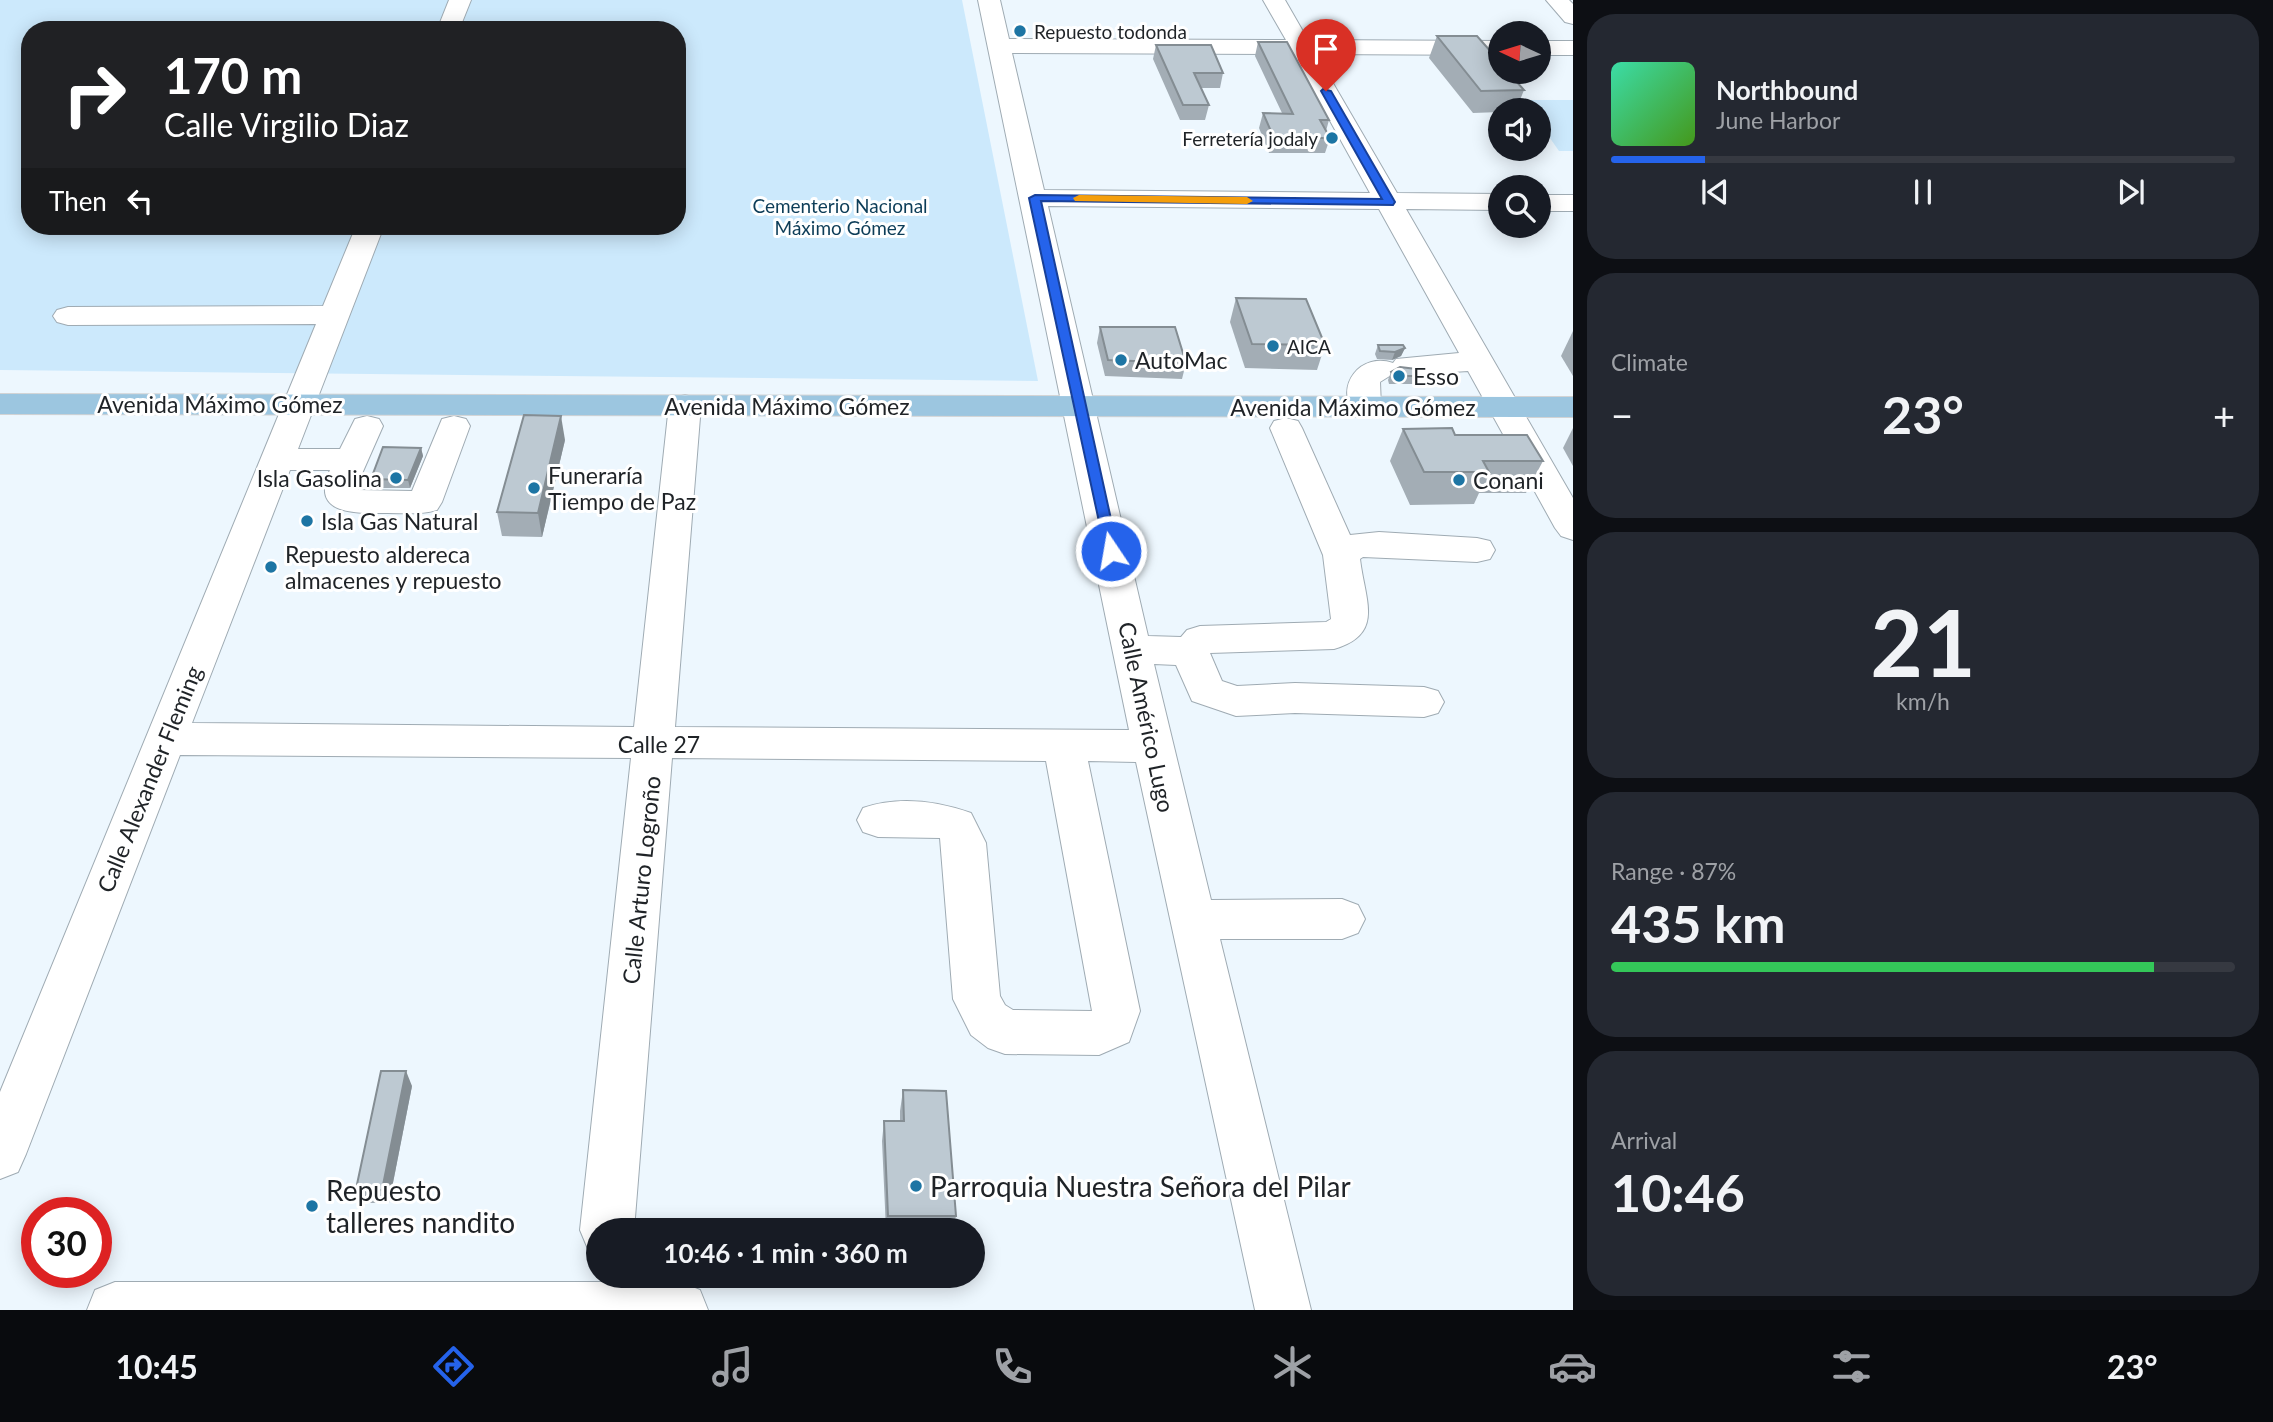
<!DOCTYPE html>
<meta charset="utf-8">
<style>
body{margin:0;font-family:Lato,sans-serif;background:#242831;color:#f1f3f6;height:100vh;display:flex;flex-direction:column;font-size:26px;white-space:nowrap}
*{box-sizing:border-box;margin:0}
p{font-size:23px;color:#9ea1a6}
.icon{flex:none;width:38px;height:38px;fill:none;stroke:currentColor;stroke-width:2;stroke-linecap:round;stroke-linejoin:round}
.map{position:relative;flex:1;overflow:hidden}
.sheet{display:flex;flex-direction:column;gap:14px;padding:14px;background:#0d0f14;width:700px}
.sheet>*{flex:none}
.banner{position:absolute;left:21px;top:21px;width:665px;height:214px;border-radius:28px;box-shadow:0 4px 18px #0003;background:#202124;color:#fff;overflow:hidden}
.needle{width:46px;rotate:274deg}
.buttons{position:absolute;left:1488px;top:21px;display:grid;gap:14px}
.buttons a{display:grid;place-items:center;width:63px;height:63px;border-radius:50%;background:#171b24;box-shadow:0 4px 18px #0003;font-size:35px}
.speed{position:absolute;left:21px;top:1197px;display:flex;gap:14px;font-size:35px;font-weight:700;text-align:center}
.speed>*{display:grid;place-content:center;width:91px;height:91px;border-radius:50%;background:#171b24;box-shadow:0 4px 18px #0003;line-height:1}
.speed .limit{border:10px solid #d22;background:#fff;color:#111}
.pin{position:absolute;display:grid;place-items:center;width:60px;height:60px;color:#fff;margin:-72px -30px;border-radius:50% 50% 50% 0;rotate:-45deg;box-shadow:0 0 7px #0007}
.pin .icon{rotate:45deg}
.me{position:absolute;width:77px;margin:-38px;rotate:348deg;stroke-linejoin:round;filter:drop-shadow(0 0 5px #0008)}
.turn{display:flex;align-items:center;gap:24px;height:147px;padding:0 28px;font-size:32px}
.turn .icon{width:91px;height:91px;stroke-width:2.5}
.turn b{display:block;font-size:49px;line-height:60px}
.then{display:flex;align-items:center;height:66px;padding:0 28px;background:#0003;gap:14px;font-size:26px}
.big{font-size:52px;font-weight:700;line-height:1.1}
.sheet .card{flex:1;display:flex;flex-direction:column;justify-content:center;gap:10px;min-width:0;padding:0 24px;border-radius:28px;background:#242831}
.sheet .dial{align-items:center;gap:0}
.dial b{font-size:91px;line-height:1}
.song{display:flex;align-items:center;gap:21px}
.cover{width:84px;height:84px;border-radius:10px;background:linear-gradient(135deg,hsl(160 70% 55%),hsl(100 70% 35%))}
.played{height:7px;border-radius:4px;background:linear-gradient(90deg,#2563eb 15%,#363941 15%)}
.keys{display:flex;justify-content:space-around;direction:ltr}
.heat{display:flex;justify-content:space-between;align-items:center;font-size:38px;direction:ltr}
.charge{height:10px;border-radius:5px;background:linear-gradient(90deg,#34c759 87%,#363941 0)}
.trip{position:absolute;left:586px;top:1218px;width:399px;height:70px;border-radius:35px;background:#171b24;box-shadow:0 4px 18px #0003;font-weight:700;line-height:70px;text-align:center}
.tabs{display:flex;height:112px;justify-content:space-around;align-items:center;background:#090b0e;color:#9ea1a6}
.tabs .icon{width:49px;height:49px}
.tabs .active{color:#2563eb}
.tabs b{font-size:32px;color:#f1f3f6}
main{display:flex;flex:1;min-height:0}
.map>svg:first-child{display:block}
.green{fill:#cce9fc;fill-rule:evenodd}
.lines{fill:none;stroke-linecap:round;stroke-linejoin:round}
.minor-casing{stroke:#9fabb3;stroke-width:2}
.major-casing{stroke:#d2d3d4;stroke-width:2}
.minor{fill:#fff;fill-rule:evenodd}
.major{fill:#9cc6e0;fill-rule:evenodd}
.wall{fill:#a3adb5}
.shaded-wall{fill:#848d93}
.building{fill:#bdc9d2;stroke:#848d93;stroke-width:2}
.route{fill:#2563eb;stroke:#184099;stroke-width:2}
.slow{fill:#f59e0b}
.poi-dot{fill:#1d75a4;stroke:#fff;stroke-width:2.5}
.labels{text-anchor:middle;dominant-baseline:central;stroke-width:6;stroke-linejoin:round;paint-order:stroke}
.far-poi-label{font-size:19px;fill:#1f2327;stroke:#fff;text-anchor:start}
.far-park-label{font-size:19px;fill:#0d3d58;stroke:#fff}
.poi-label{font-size:23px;fill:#1f2327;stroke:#fff;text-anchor:start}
.street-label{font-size:23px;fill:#1f2327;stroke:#fff}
.near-poi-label{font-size:28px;fill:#1f2327;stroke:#fff;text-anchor:start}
</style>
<main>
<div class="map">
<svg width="1573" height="1310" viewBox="0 0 1573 1310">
<rect width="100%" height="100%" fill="#edf7fe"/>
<!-- green -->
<g class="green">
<path d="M 0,0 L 962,0 L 1038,381 L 0,370 ZM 30,30 L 677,30 L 677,226 L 30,226 Z"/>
<path d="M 1523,100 L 1573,100 L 1573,151 L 1559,151 L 1538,121 L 1538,110 L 1530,110 Z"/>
</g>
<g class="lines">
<defs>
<g id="minor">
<path d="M 449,0 L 471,0 L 459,30 L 437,30 Z"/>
<path d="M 978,0 L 1000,0 L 1009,39 L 1286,40 L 1263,0 L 1285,0 L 1308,40 L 1500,41 L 1500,55 L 1316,54 L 1397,193 L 1500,194 L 1500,210 L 1406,209 L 1573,498 L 1573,540 L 1561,536 L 1555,528 L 1468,371 L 1407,375 L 1396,372 L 1380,382 L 1381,407 L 1376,414 L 1365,417 L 1354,414 C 1334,385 1361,352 1393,363 L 1396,359 L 1459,353 L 1379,209 L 1048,206 L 1148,636 L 1181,637 L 1187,630 L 1200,626 L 1326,622 L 1331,619 L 1323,555 L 1270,428 L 1274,421 L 1286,418 L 1298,421 L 1302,428 L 1350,535 L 1379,532 L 1477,538 L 1490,541 L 1495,550 L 1490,559 L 1477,562 L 1363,557 L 1360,559 C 1365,601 1385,634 1334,649 L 1210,653 L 1222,681 L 1237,686 L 1295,683 L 1424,687 L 1438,691 L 1444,702 L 1438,713 L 1424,717 L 1295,713 L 1236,716 L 1192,701 L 1176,665 L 1154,664 L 1211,900 L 1342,899 L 1358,905 L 1365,919 L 1358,933 L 1342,939 L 1220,939 L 1311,1310 L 1255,1310 L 1136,762 L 1088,761 L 1140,1011 L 1129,1042 L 1099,1055 L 1005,1054 L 988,1048 L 971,1035 L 953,999 L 940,838 L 878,837 L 863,832 L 857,820 L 863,808 C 898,796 937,801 971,813 L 986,843 L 1000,996 L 1005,1005 L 1013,1010 L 1092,1011 L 1046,761 L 672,758 L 634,1230 L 598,1230 L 598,1253 L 588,1249 L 580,1230 L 631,758 L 180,755 L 26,1154 L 18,1172 L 0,1179 L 0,1092 L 316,324 L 68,325 L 57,322 L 53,316 L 57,310 L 68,307 L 323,306 L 356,226 L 384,226 L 298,449 L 340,449 L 355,419 L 367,416 L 379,419 L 383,426 L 357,485 L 358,490 L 412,491 L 442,419 L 454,416 L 466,419 L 470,426 L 442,502 L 437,510 C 421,515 404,513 387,513 C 357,513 309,516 330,470 L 290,470 L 192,723 L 634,727 L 669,405 L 674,398 L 685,395 L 696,398 L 701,405 L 675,727 L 1129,730 ZM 1012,53 L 1293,54 L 1370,193 L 1044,190 Z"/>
<path d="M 1546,0 L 1569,0 L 1573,4 L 1573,24 L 1565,22 Z"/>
<rect x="1538" y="41" width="35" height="14"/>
<rect x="1538" y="195" width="35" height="16"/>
<path d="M 115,1282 L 680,1282 L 700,1290 L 708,1310 L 87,1310 L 95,1290 Z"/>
</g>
<path id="major" d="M 0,394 L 1573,397 L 1573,417 L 0,414 Z"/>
</defs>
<!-- minor casing -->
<use href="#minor" class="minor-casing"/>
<!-- major casing -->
<use href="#major" class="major-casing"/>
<!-- minor -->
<use href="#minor" class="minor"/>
<!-- major -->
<use href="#major" class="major"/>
</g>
<!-- wall -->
<g class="wall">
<path d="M 1437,36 L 1524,90 L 1516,110 L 1500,110 L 1500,112 L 1473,113 L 1429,58 Z"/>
<path d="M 1258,42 L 1329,120 L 1326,131 L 1330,138 L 1325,153 L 1269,153 L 1259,128 L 1263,113 L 1282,113 L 1255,56 Z"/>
<path d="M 1156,45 L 1223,73 L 1220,88 L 1201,88 L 1209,105 L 1205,120 L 1180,120 L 1153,59 Z"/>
<path d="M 1236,298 L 1325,345 L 1317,370 L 1245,368 L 1230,322 Z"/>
<path d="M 1100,327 L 1186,363 L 1182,379 L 1105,376 L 1097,343 Z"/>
<path d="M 1573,331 L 1573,376 L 1561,356 Z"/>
<path d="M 1378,345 L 1405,348 L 1401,356 L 1392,360 L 1377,359 L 1375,354 Z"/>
<path d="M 1391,372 L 1419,376 L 1416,384 L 1389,384 L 1388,380 Z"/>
<path d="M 1573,428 L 1573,466 L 1563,448 Z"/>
<path d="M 1403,429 L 1455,435 L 1543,461 L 1526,493 L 1479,493 L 1474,504 L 1410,505 L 1390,461 Z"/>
<path d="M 565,440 L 542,537 L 502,536 L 497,512 Z"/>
<path d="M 421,448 L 423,456 L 410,488 L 373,488 L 371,479 Z"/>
<path d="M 412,1086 L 389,1203 L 364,1203 L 356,1189 Z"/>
<path d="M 903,1090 L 956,1216 L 953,1230 L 886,1230 L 882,1141 L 884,1121 L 900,1121 L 900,1111 Z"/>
</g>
<!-- shaded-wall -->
<g class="shaded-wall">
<path d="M 1405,348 L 1401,356 L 1392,360 L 1395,352 Z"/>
<path d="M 561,416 L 565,440 L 542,537 L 538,513 Z"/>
<path d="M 421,448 L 423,456 L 410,488 L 408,480 Z"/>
<path d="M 406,1071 L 412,1086 L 389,1203 L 382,1190 Z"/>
</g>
<!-- building -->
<g class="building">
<path d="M 1437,36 L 1477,36 L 1500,62 L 1500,72 L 1508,72 L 1524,90 L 1481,91 Z"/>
<path d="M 1258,42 L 1287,42 L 1329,120 L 1320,120 L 1330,138 L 1274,138 L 1263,113 L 1293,114 Z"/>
<path d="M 1156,45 L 1211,45 L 1223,73 L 1194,73 L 1209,105 L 1183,105 Z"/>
<path d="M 1236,298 L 1306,299 L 1325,345 L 1252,344 Z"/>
<path d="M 1100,327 L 1175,327 L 1186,363 L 1108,360 Z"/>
<path d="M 1378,345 L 1403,345 L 1405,348 L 1395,352 L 1380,351 Z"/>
<path d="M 1400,367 L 1416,369 L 1419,376 L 1393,376 L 1391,372 Z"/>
<path d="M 524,415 L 561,416 L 538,513 L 497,512 Z"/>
<path d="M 1452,428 L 1455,435 L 1527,435 L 1543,461 L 1483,461 L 1489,472 L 1424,472 L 1403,429 Z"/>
<path d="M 383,447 L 421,448 L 408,480 L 371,479 Z"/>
<path d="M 381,1071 L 406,1071 L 382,1190 L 356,1189 Z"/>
<path d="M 903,1090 L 946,1091 L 956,1216 L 888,1216 L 884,1121 L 904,1121 Z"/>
</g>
<!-- route -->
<path class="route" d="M 1323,89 L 1331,91 L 1395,202 L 1393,205 L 1041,201 L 1118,551 L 1111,556 L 1106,554 L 1029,198 L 1035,195 L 1382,199 L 1321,91 Z"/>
<!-- slow -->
<path class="slow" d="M 1079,195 L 1247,197 L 1253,201 L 1247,204 L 1075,201 L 1073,198 Z"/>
<!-- markers -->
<g class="poi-dot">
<circle cx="1020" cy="31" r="7"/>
<circle cx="1332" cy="138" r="7"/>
<circle cx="1273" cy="346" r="7"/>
<circle cx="1121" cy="360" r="7"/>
<circle cx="1399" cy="376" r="7"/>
<circle cx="396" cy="478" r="7"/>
<circle cx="1459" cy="480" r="7"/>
<circle cx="534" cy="488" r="7"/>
<circle cx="307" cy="521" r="7"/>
<circle cx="271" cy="567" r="7"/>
<circle cx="916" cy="1186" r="7"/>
<circle cx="312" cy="1206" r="7"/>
</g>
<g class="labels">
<!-- far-poi labels -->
<g class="far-poi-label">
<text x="1034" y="31">Repuesto todonda</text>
<text x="1318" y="138" text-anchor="end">Ferretería jodaly</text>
<text x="1287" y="346">AICA</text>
</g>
<!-- far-park labels -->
<g class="far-park-label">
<text x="840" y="205">Cementerio Nacional<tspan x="840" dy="22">Máximo Gómez</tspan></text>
</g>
<!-- poi labels -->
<g class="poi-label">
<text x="1135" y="360">AutoMac</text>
<text x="1413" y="376">Esso</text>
<text x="548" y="475">Funeraría<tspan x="548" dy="26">Tiempo de Paz</tspan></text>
<text x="382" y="478" text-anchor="end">Isla Gasolina</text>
<text x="1473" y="480">Conani</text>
<text x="321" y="521">Isla Gas Natural</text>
<text x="285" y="554">Repuesto aldereca<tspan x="285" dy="26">almacenes y repuesto</tspan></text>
</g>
<!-- street labels -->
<g class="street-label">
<text x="220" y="404">Avenida Máximo Gómez</text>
<text x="787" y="406">Avenida Máximo Gómez</text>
<text x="1353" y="407">Avenida Máximo Gómez</text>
<text transform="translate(1147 717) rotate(78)">Calle Américo Lugo</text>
<text x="659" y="744">Calle 27</text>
<text transform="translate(149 779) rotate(-68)">Calle Alexander Fleming</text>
<text transform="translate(641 880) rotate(-84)">Calle Arturo Logroño</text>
</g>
<!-- near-poi labels -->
<g class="near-poi-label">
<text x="930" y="1186">Parroquia Nuestra Señora del Pilar</text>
<text x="326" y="1190">Repuesto<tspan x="326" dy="32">talleres nandito</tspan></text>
</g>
</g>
</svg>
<div class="buttons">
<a><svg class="needle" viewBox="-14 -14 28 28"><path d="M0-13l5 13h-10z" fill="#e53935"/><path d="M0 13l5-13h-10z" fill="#9ea1a6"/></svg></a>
<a><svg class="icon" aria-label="sound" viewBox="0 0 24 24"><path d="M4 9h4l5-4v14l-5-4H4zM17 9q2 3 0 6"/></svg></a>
<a><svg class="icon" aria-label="search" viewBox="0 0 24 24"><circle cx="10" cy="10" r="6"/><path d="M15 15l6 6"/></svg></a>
</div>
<div class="speed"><div class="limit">30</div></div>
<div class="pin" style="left:1326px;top:91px;background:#d93025"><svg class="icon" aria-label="arrive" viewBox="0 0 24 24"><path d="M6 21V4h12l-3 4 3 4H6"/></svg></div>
<svg class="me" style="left:1111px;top:551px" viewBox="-20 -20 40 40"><circle r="17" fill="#2563eb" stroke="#fff" stroke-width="3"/><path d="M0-11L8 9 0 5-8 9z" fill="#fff"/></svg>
<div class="trip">10:46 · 1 min · 360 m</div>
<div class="banner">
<div class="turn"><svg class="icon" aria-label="right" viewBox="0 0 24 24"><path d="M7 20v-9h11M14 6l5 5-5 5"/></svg><div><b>170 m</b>Calle Virgilio Diaz</div></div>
<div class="then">Then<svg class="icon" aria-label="left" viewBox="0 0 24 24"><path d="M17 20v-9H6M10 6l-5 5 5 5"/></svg></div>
</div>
</div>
<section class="sheet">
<div class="card">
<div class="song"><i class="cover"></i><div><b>Northbound</b><p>June Harbor</p></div></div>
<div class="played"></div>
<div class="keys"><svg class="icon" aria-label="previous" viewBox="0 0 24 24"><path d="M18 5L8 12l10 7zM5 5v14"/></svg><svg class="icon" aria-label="pause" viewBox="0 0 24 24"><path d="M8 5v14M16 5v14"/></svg><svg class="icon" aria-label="next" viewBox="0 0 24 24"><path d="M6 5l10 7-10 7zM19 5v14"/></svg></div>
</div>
<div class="card"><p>Climate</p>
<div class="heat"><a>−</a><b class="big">23°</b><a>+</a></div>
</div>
<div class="card dial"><b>21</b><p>km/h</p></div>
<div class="card"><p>Range · 87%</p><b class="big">435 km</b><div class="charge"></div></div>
<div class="card"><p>Arrival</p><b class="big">10:46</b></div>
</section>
</main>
<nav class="tabs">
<b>10:45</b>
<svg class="icon active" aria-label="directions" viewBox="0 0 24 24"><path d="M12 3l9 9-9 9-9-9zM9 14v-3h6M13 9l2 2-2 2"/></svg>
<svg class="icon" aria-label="music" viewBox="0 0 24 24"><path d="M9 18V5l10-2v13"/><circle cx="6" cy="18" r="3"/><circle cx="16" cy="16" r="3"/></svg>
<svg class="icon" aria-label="phone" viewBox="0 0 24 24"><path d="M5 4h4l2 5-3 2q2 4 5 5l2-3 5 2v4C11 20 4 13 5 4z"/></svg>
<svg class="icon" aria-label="climate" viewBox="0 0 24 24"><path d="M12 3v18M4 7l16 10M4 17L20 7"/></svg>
<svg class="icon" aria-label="car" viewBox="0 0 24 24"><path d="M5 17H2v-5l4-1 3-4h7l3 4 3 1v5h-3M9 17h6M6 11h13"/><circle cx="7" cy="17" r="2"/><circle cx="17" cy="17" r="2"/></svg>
<svg class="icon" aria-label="filters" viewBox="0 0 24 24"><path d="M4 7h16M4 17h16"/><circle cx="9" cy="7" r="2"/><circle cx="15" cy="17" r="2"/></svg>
<b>23°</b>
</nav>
